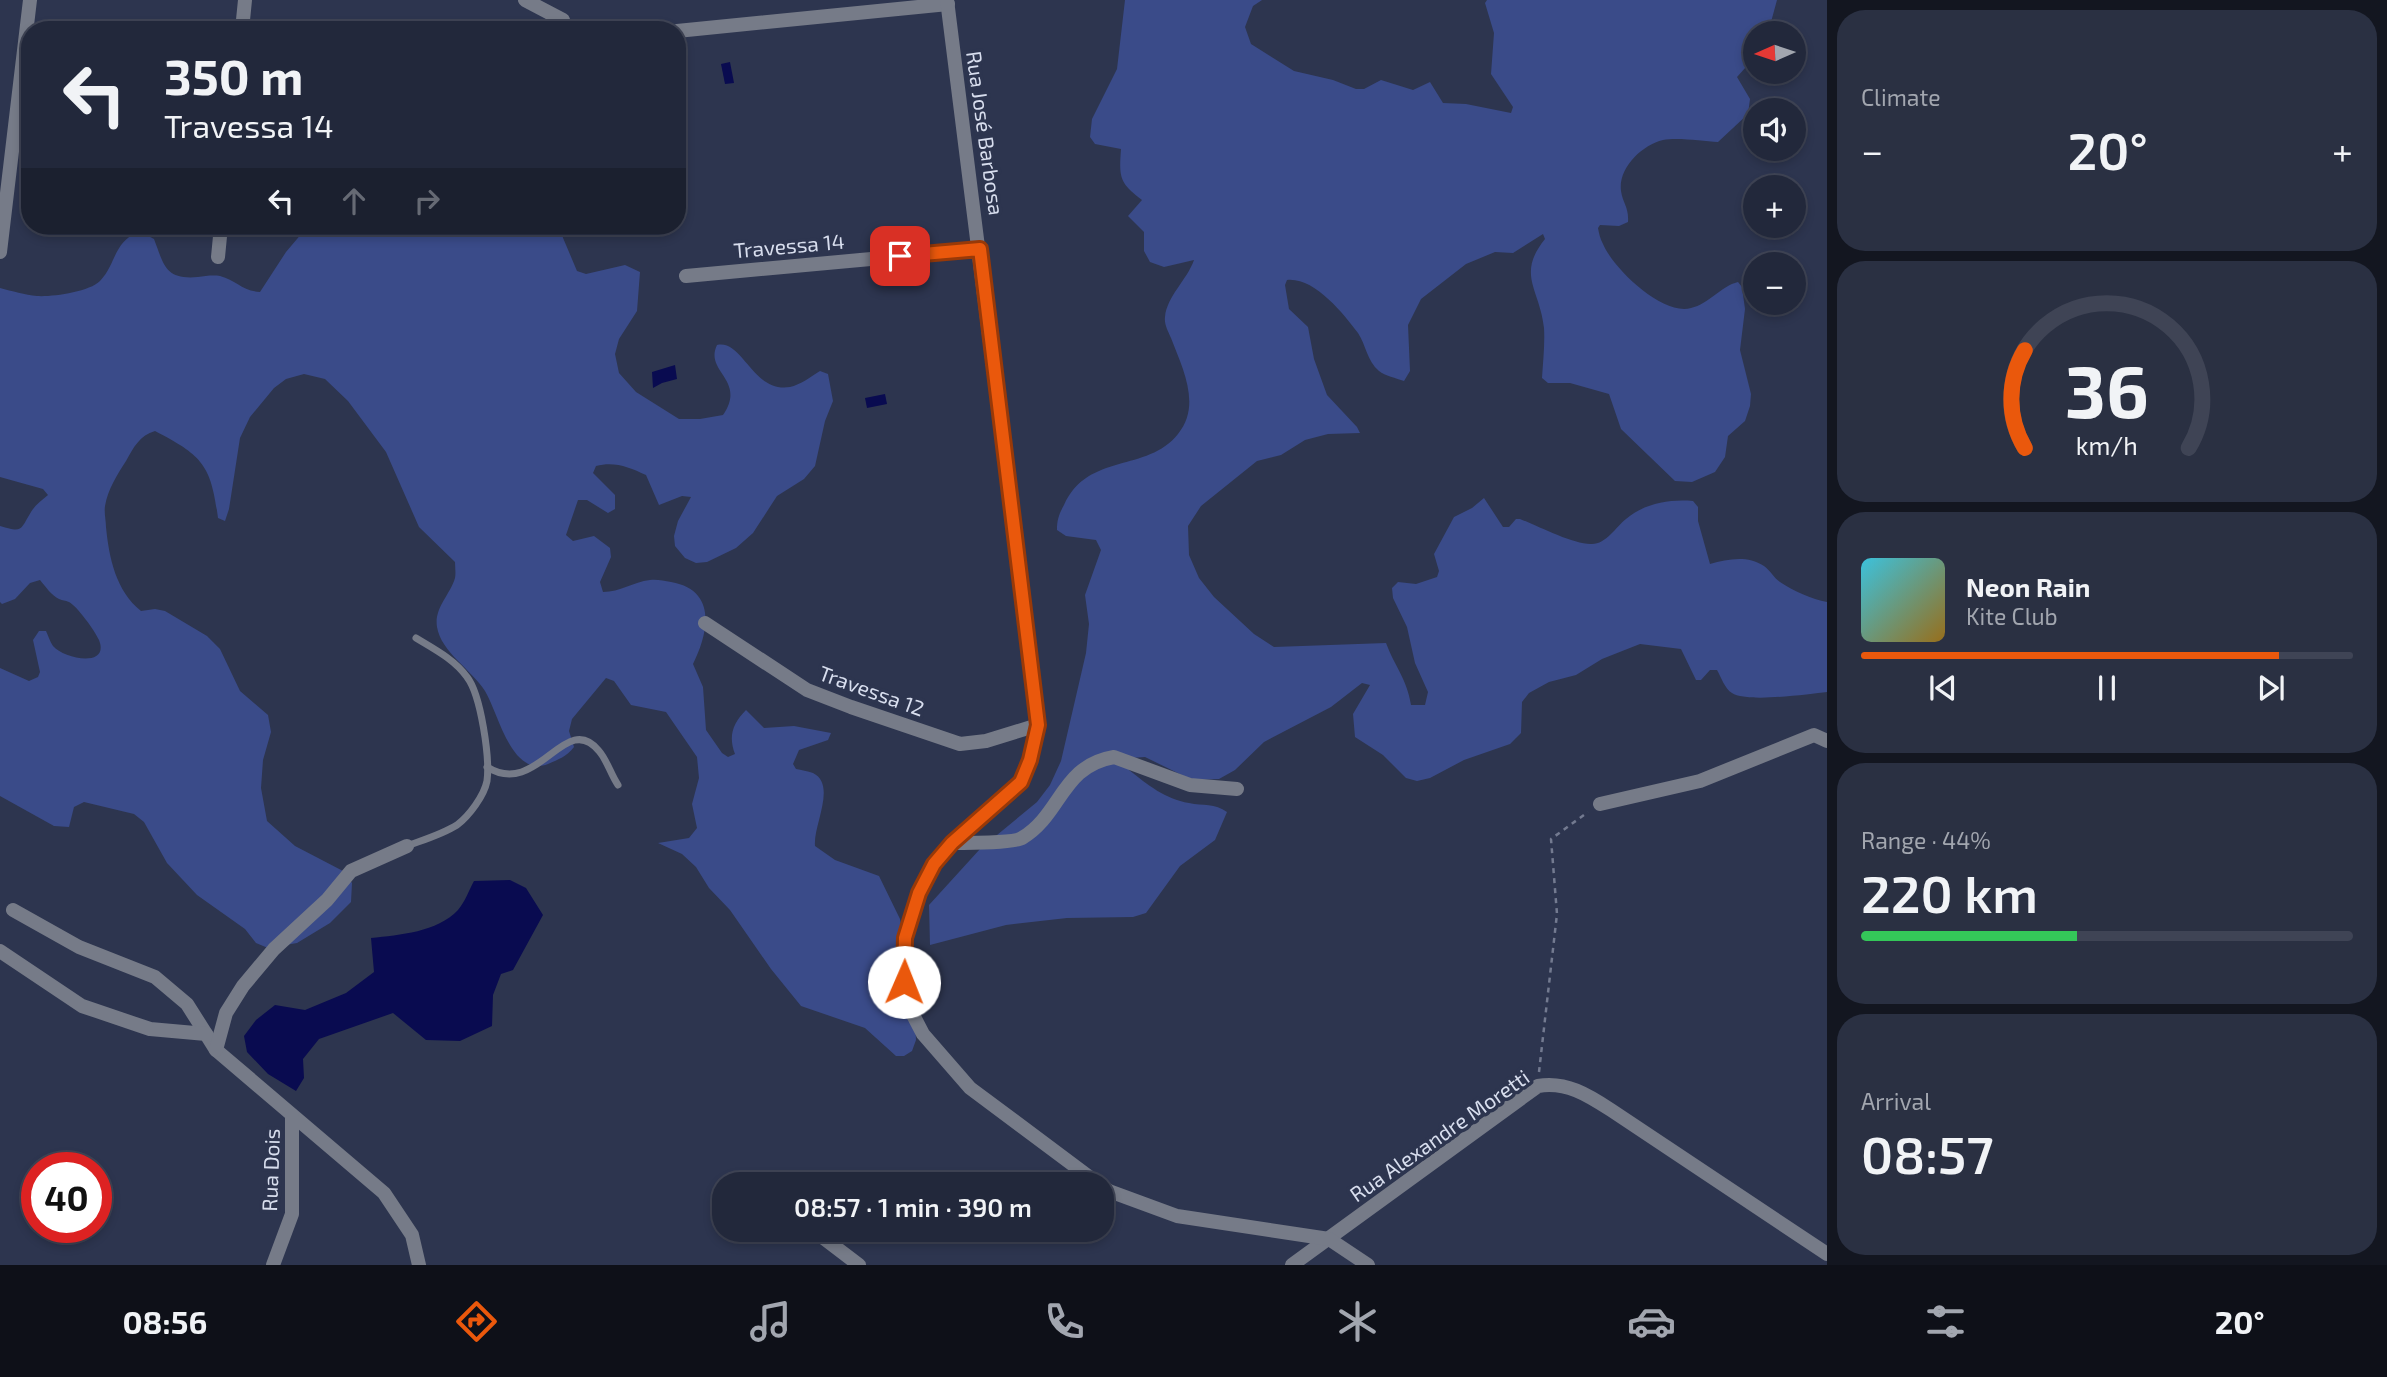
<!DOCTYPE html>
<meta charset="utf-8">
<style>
body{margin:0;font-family:"Exo 2",sans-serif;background:#2a3042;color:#f1f3f6;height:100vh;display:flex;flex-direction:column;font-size:26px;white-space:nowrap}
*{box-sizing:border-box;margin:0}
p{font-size:23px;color:#a2a6af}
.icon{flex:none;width:38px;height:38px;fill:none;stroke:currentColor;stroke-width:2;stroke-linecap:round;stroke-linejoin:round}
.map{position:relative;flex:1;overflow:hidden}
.side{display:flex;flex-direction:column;gap:10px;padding:10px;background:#131620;width:560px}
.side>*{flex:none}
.banner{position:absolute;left:21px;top:21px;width:665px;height:214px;border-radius:28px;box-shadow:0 4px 10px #0003,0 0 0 2px #3f4455;background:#22283b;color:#f1f3f6;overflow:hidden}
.needle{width:46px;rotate:267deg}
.controls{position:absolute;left:1743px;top:21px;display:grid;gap:14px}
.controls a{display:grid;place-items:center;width:63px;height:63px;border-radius:50%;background:#22283b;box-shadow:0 4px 10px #0003,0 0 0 2px #3f4455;font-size:35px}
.speed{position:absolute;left:21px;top:1152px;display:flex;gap:14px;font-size:35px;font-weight:700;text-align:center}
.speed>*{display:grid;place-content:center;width:91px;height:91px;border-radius:50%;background:#22283b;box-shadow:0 4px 10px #0003,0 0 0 2px #3f4455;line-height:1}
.speed .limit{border:10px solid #d22;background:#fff;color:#111}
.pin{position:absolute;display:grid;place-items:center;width:60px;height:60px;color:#fff;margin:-30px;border-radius:14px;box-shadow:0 4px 10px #0006}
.me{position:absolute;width:77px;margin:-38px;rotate:1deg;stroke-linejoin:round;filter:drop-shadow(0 0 5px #0008)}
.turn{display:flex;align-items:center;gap:24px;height:147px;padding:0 28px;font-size:32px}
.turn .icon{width:91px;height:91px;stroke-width:2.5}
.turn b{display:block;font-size:49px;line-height:60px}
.lanes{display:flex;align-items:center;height:66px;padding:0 28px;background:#0003;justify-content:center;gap:35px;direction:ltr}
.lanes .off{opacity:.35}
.big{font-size:52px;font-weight:600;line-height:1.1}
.side .tile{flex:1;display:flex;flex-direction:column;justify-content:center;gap:10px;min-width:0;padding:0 24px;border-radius:28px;background:#2a3042}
.side .dial{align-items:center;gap:0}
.dial svg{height:182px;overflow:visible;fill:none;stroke:#3f4455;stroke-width:7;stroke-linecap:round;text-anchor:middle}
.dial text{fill:#f1f3f6;stroke:none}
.song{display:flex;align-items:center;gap:21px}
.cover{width:84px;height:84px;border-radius:10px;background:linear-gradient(135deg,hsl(190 70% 55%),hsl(40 70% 35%))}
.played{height:7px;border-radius:4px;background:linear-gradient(90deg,#ea580c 85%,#3f4455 85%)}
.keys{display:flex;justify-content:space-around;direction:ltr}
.heat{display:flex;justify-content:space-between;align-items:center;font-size:38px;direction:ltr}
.charge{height:10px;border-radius:5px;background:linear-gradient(90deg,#34c759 44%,#3f4455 0)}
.trip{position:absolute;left:712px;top:1172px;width:402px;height:70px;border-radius:28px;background:#22283b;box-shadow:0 4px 10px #0003,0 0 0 2px #3f4455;font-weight:600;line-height:70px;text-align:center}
.dock{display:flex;height:112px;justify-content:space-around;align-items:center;background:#0e1018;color:#a2a6af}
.dock .icon{width:49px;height:49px}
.dock .selected{color:#ea580c}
.dock b{font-size:32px;color:#f1f3f6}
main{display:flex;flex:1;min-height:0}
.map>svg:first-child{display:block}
.green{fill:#3a4b89}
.water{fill:#090b50}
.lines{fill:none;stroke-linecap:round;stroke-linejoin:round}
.path{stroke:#737a90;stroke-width:2.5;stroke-dasharray:5 5;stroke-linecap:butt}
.service{stroke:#767b88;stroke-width:7}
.minor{stroke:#767b88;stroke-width:14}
.tertiary{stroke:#767b88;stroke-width:14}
.route-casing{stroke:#983908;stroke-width:18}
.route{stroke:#ea580c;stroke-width:12}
.labels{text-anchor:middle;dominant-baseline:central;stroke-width:7;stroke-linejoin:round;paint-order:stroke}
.street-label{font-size:21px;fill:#d8deee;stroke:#2d354f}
</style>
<main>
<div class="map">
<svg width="1827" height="1265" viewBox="0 0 1827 1265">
<rect width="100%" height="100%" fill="#2d354f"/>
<!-- green -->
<g class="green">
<path d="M 1125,0 L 1262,0 L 1253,6 L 1245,27 L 1251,44 L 1294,71 L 1333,80 L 1356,89 L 1364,89 L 1381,80 L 1413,90 L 1430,82 L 1443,103 L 1466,104 L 1511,113 L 1513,107 L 1491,74 L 1494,33 L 1485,3 L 1487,0 L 1777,0 L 1768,33 L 1755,33 L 1755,57 L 1737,77 L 1750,99 L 1748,114 L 1718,142 C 1703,141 1677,137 1663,140 C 1642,145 1618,168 1621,191 C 1623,204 1629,207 1628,222 L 1619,226 L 1600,225 L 1598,228 C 1599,233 1600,239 1603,244 C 1613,268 1662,316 1691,308 C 1709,304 1721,286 1738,282 L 1742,287 L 1745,309 L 1740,350 L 1751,394 L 1750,406 L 1745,421 L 1728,436 L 1725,457 L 1715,472 L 1692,482 L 1675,481 L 1621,429 L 1609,394 L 1570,383 L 1548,383 L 1542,378 C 1543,362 1545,344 1544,328 C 1540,289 1516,275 1545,239 L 1543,234 L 1513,253 L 1495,252 L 1466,264 L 1421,299 L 1408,325 L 1410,371 L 1404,381 C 1396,378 1385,376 1379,371 C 1367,361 1366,345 1358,333 C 1343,313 1314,277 1287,280 L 1285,285 L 1289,309 L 1308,327 L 1314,359 L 1327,395 L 1357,427 L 1360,433 L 1328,434 L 1305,440 L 1281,455 L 1257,461 L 1201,506 L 1188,526 L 1189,555 L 1199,578 L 1214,597 L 1254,634 L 1274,647 L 1386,643 C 1395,667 1407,679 1411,705 L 1425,705 L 1428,692 L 1415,663 L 1407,627 L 1393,598 L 1392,588 L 1398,582 L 1416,584 L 1437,577 L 1439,571 L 1434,554 L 1454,517 L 1472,508 L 1484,498 L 1503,527 L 1509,527 L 1516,519 L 1520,519 C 1538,526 1574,545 1592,544 C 1606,544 1616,527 1626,519 C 1645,503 1670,499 1693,501 L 1698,507 L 1698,521 L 1710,564 C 1728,559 1747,555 1764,566 C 1770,570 1774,578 1780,582 C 1793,591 1812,599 1827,602 L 1827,692 C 1808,694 1747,703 1732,693 C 1725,689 1721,677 1717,670 L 1710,670 L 1701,680 L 1696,680 L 1681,649 L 1640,644 L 1602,659 L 1576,675 L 1549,682 L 1529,693 L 1522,702 L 1521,733 L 1510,744 L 1464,760 L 1430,778 L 1417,781 L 1406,778 L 1383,755 L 1355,737 L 1353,714 L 1370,685 L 1362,683 L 1331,707 L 1264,742 L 1235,770 L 1219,779 L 1192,780 L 1145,757 L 1130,758 L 1127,765 L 1129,770 C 1148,785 1165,799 1189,803 C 1203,806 1215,803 1227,812 L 1215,840 L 1180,866 L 1146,913 L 1133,917 L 1067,918 L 1006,925 L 930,945 L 929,905 L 980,849 L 1037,802 L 1050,785 L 1061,761 L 1086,653 L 1089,624 L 1085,595 L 1101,550 L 1096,540 L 1066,536 L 1057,530 C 1057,520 1059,514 1064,505 C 1088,452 1147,473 1178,434 C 1202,405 1182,367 1171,338 C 1168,331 1164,324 1165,317 C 1167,296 1187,280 1194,260 L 1164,267 L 1150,262 L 1144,251 L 1144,232 L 1128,216 L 1142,200 C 1119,183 1119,177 1121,149 L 1095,144 L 1090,137 L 1092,119 L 1117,69 Z"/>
<path d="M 308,226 L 558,226 L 577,271 L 586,274 L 625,265 L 640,272 L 637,311 L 619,339 L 615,354 L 619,373 L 636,392 L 679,419 L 700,419 L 723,415 C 747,380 704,372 717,345 C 743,339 752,393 790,387 C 800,385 812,376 820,371 L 828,374 L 833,401 L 825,421 L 815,466 L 804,479 L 777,496 L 753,533 L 736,548 L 707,562 L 696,563 L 685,558 L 675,546 L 674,536 L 678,521 L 691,497 L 682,496 L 659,505 L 646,475 C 629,467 614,461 596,466 L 593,473 L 615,495 L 615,509 L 608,513 L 587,500 L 578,500 L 566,535 L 573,541 L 594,536 L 610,548 L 611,557 L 600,582 L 603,592 C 620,592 633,582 650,580 C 657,579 664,581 671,582 C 717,590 709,632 693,664 L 703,687 L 706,730 L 722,753 L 728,757 L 735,754 C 728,736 733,723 746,710 L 764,728 L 794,726 L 831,733 L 828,740 L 799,750 L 793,764 L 796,769 C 801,770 808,771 813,773 C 837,785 813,825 815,846 L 835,860 L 879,876 L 900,919 L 913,982 L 916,1040 L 912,1051 L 904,1056 L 896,1056 L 865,1028 L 801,1006 L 771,969 L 730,910 L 709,888 L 696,867 L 682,854 L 658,843 L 689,838 L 697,828 L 692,804 L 699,778 L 697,757 L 666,712 L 631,705 L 614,681 L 606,678 L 572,719 L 569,731 L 574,747 C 566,757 559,759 548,764 C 511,778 499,714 485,691 C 472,670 441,652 437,627 C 434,608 450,595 455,578 C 456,573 455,567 455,562 L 419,527 L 386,452 L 348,401 L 325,379 L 304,374 L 286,379 L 274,388 L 250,417 L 240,438 L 229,509 L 225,521 L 218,518 C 211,465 203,456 155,431 C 140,435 133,448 126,461 C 117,475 108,489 105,506 C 104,513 106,521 106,527 C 109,558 116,591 141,611 L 155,609 L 165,611 L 207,636 L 220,649 L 240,691 L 268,715 L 271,732 L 263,760 L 261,788 L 267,821 L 295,846 L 343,871 L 352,883 L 351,902 L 330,923 L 297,943 L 268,948 L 256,943 L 245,929 L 197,895 L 167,863 L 144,822 L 134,814 L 84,802 L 74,807 L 69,827 L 54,826 L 0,796 L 0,668 L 29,681 L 38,677 L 40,672 L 33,640 L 39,631 L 46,631 C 48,635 50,642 53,646 C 64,659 110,668 99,640 C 95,631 77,606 69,602 C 65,600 63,601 59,599 C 52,596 45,586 40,580 L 30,583 L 15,599 L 2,604 L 0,602 L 0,526 C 23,533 20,530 31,512 C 35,505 42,500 48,495 L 43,489 L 0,477 L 0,288 C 12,291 25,295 37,296 C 52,297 89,292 100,281 C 117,263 112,244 139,231 L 154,239 C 164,265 165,280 198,277 C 205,276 213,275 220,276 C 236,280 242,291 260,292 L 286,252 Z"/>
</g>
<!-- water -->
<g class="water">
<path d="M 730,62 L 734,83 L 725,84 L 721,64 Z"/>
<path d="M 675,365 L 677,379 L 662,383 L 653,388 L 652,372 Z"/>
<path d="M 885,394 L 887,404 L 867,408 L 865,398 Z"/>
<path d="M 510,880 L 526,888 L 543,915 L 513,970 L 501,974 L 493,995 L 492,1026 L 460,1041 L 426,1040 L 393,1013 L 319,1039 L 303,1059 L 304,1078 L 296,1091 L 268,1074 L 247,1052 L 244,1036 L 256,1020 L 275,1005 L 305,1010 L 346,993 L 374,972 L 371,938 C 400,935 437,932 458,910 C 465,902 469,890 474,881 Z"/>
</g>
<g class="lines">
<!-- path -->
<path class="path" d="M 1539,1072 L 1557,914 L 1551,839 L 1588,812"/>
<!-- service -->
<g class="service">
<path d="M 487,767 C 538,799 565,709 599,751 C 607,760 611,775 618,785"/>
<path d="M 407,846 C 423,840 443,834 457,825 C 469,816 484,796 487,781 C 490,758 481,695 467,677 C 454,659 434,649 416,638"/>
</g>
<!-- minor -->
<g class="minor">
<path d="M 525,0 L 563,20"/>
<path d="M 242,30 L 245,0"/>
<path d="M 677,31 L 948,4"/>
<path d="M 0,252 L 30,0"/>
<path d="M 218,257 L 221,226"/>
<path d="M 686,276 L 980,249"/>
<path d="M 705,623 L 807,690 L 851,707 L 960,744 L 986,741 L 1038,725"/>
<path d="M 1600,804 L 1700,781 L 1814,735 L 1827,741"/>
<path d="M 952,843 C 965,843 1014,843 1022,838 C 1062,814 1061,766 1114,757 L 1190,785 L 1237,789"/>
<path d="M 13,910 L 79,947 L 155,977 L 187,1004 L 206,1034"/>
<path d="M 0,951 L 82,1006 L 150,1029 L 206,1034 L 216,1050 L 384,1193 L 412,1235 L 419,1265"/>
<path d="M 216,1050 L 226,1013 L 243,986 L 274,949 L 327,900 L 351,871 L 407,846"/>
<path d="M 813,1230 L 859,1265"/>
<path d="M 273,1265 L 292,1214 L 292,1116"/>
<path d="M 1292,1265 L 1538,1086 C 1566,1081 1588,1095 1611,1110 L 1827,1254"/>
</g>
<!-- tertiary -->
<g class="tertiary">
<path d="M 947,0 L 1038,725 L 1030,760 L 1021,782 L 952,843 L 935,864 L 919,893 L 905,938 L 904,982 L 911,1011 L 923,1034 L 970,1088 L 1100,1185"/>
<path d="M 1102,1186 L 1109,1191 L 1177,1216 L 1329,1239 L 1368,1265"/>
</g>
</g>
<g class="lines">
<defs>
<path id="route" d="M 900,256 L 980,249 L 1038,725 L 1030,760 L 1021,782 L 952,843 L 934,864 L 919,893 L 905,938 L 904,982"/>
</defs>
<!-- route casing -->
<use href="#route" class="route-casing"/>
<!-- route -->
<use href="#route" class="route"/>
</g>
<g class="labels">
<!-- street labels -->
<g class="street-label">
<text transform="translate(986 133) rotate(82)">Rua José Barbosa</text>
<text transform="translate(789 245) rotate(-5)">Travessa 14</text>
<text transform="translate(872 690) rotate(20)">Travessa 12</text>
<text transform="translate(1439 1135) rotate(-35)">Rua Alexandre Moretti</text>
<text transform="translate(270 1170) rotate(-88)">Rua Dois</text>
</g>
</g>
</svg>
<div class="controls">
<a><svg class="needle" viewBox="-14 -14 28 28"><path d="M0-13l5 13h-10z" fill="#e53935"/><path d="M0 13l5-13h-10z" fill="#a2a6af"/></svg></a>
<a><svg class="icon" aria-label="sound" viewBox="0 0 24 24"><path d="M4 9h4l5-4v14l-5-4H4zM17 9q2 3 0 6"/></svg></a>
<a>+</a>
<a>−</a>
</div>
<div class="speed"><div class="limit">40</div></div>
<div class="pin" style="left:900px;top:256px;background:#d93025"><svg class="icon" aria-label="arrive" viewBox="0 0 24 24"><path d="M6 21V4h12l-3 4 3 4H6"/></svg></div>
<svg class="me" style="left:904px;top:982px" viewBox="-20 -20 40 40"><circle r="19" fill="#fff"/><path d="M0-13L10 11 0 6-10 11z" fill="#ea580c"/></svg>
<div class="trip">08:57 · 1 min · 390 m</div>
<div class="banner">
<div class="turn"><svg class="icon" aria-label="left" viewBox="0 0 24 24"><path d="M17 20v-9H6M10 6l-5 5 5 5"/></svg><div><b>350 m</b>Travessa 14</div></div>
<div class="lanes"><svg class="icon" aria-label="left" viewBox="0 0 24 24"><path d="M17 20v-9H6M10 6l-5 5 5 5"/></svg><svg class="icon off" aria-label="ahead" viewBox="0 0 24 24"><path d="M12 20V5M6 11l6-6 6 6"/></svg><svg class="icon off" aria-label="right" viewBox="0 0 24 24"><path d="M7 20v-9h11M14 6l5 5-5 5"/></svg></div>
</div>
</div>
<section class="side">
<div class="tile"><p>Climate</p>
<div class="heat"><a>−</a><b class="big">20°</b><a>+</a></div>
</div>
<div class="tile dial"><svg viewBox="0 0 100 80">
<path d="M14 69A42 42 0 1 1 86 69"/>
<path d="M14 69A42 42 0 0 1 14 26" stroke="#ea580c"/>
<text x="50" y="56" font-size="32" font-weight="700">36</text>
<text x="50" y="72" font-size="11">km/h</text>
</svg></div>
<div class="tile">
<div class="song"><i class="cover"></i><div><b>Neon Rain</b><p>Kite Club</p></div></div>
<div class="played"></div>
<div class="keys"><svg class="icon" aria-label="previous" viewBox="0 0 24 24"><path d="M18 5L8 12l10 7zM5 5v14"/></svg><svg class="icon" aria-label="pause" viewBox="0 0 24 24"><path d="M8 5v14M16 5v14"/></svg><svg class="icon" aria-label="next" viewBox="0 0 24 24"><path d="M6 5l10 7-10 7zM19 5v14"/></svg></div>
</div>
<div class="tile"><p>Range · 44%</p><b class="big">220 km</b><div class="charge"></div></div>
<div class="tile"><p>Arrival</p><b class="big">08:57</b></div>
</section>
</main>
<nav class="dock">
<b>08:56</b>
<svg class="icon selected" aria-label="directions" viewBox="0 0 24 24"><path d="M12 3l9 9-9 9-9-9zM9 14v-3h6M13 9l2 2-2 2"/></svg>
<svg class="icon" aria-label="music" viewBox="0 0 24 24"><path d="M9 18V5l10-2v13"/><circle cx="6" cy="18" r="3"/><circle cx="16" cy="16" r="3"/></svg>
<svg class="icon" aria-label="phone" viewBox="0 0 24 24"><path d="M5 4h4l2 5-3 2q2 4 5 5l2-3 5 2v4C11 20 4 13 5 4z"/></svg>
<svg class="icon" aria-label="climate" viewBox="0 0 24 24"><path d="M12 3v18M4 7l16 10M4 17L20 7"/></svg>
<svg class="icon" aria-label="car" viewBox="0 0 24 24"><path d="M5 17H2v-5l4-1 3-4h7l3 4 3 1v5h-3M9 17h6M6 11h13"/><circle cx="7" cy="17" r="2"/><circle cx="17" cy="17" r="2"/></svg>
<svg class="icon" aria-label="filters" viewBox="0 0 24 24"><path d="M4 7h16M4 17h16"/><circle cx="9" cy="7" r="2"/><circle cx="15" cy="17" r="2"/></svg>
<b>20°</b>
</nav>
